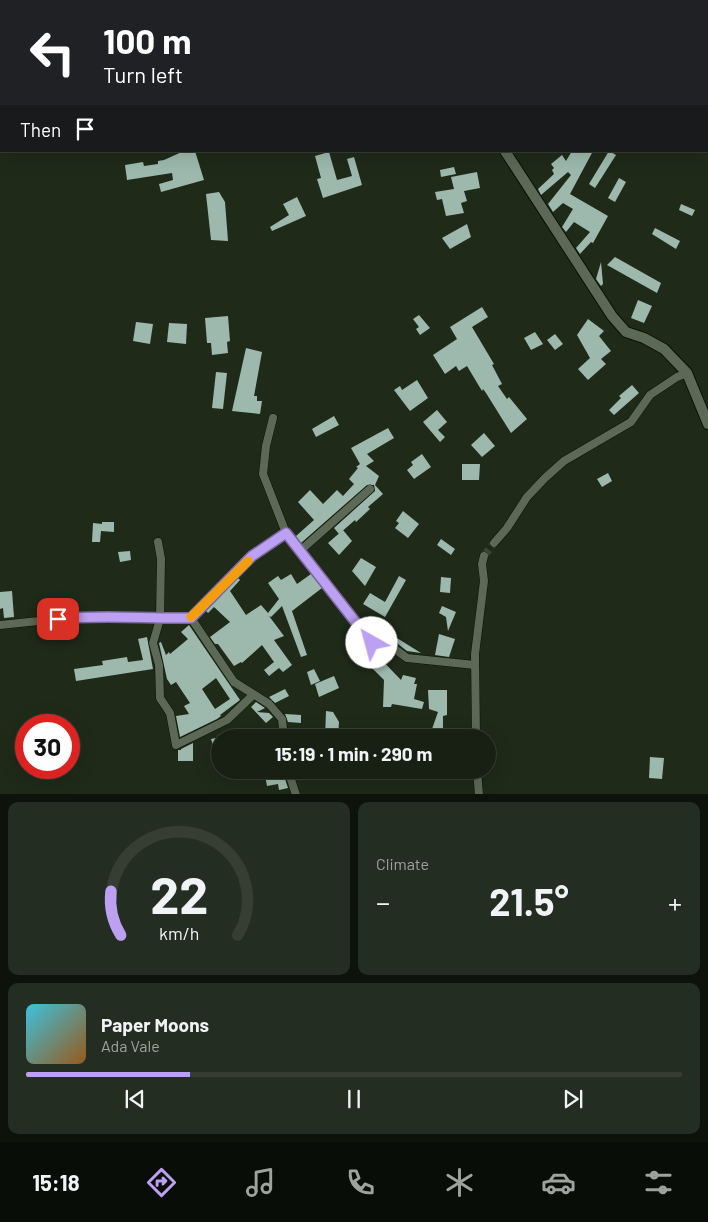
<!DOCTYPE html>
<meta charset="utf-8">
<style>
body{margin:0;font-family:Barlow,sans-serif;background:#242d21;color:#f1f3f6;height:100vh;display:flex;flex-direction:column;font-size:19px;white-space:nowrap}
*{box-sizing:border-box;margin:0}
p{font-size:16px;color:#9ea3a0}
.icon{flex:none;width:28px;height:28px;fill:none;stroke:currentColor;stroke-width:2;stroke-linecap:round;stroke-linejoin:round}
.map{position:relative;height:794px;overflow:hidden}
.side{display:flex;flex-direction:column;gap:8px;padding:8px;background:#0d120a;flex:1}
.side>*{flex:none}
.hud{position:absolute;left:0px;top:0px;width:709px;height:152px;box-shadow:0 5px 20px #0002,0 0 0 1px #363e33;background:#202124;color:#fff;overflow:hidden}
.speed{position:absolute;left:15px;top:714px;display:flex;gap:10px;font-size:25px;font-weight:700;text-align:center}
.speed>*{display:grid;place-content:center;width:65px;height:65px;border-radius:50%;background:#172013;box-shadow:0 5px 20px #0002,0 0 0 1px #363e33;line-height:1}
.speed .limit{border:8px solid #d22;background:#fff;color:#111}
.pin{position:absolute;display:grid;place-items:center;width:42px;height:42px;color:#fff;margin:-21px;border-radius:10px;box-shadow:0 2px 8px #0006}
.me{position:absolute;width:55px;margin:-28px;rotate:322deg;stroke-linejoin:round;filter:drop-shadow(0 0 4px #0008)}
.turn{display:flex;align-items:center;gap:18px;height:105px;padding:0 20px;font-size:22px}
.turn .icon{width:65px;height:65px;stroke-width:2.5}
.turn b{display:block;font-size:35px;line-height:42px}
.then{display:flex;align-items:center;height:48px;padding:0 20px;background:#0003;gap:10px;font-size:19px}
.big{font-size:38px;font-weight:700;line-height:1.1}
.side .card{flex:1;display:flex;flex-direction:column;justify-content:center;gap:8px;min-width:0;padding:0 18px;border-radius:10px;background:#242d21}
.side .dial{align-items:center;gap:0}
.dial svg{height:130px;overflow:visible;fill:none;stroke:#363e33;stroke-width:7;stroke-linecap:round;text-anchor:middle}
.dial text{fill:#f1f3f6;stroke:none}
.song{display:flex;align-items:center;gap:15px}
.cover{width:60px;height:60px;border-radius:8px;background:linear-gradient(135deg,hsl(190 70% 55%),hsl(30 70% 35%))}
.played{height:5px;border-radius:2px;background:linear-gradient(90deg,#bca0f2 25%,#363e33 25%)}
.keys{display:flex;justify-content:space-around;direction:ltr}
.heat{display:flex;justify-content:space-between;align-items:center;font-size:28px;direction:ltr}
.side .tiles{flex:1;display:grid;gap:8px;grid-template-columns:1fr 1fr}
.card:last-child{grid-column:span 2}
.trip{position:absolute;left:211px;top:729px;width:285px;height:50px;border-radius:25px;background:#172013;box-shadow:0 5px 20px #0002,0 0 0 1px #363e33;font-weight:700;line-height:50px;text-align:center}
.tab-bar{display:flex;height:80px;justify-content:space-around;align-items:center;background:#090d08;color:#9ea3a0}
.tab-bar .icon{width:35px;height:35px}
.tab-bar .active{color:#bca0f2}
.tab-bar b{font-size:22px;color:#f1f3f6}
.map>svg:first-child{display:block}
.building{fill:#9db9ae;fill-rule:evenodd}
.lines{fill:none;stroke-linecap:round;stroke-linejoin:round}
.minor-tunnel{stroke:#3a4535;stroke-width:8;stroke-dasharray:8 4;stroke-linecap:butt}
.minor-casing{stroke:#081204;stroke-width:9}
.tertiary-casing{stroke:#081204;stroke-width:12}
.minor{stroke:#5c6956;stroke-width:8}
.tertiary{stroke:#5c6956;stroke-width:10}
.route-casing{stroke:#7a689d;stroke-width:12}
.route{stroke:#bca0f2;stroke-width:9}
.slow{stroke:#f59e0b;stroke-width:9}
</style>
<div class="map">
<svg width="708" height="795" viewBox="0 0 708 795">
<rect width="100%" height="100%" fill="#1f2a19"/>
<!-- building -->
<g class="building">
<path d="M 184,151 L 195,151 L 204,180 L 161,192 L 159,184 L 173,180 L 172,173 L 127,180 L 125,165 L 143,162 L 144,166 L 158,164 L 158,161 L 164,160 Z"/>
<path d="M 572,151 L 593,151 L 570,194 L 608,216 L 593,243 L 591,242 L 580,254 L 576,248 L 590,232 L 574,222 L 566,232 L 562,227 L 573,209 L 563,203 L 553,212 L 548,204 L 571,175 L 568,172 L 541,195 L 538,189 L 554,174 L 552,170 L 554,168 L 551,164 L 562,155 L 566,161 Z"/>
<path d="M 609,151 L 616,155 L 595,188 L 589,184 Z"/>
<path d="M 329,152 L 337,180 L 352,176 L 347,159 L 354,157 L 362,185 L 323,198 L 317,179 L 321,178 L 315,156 Z"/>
<path d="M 454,167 L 456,174 L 441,177 L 440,170 Z"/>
<path d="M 477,172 L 480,188 L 464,191 L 467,201 L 461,203 L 464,213 L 446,216 L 442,199 L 437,200 L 435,192 L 454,189 L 451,177 Z"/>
<path d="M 619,178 L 626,182 L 615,202 L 608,198 Z"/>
<path d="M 219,192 L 225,202 L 228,241 L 211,240 L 206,194 Z"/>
<path d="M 297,197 L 306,216 L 272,231 L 270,227 L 289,215 L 283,204 Z"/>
<path d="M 681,204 L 695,210 L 692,216 L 679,210 Z"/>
<path d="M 467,224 L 471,237 L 450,249 L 442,238 Z"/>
<path d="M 655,228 L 680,241 L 676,249 L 652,234 Z"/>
<path d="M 615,257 L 661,283 L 657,293 L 607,265 Z"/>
<path d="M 601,262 L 603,284 L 601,286 L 596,279 Z"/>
<path d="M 638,300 L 652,306 L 644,323 L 631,318 Z"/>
<path d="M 482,307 L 488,317 L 472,327 L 494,364 L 492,365 L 502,384 L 498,386 L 507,399 L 509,397 L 527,419 L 511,433 L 486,393 L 483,389 L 482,391 L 467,366 L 459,371 L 456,366 L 445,374 L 433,355 L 457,339 L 450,327 Z"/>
<path d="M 419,315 L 430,328 L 420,335 L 416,329 L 419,327 L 413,319 Z"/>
<path d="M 228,316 L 230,341 L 227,342 L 228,353 L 212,355 L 211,343 L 207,343 L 205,318 Z"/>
<path d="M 588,319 L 604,331 L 599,336 L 611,351 L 601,359 L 606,364 L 588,380 L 578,369 L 590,358 L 577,335 Z"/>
<path d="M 136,322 L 153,324 L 150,344 L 133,341 Z"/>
<path d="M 169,323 L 187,324 L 186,344 L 167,342 Z"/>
<path d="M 535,332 L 543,344 L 531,350 L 524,338 Z"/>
<path d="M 555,334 L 563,344 L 555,350 L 547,340 Z"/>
<path d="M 246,348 L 262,352 L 254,396 L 257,396 L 257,401 L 262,401 L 260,414 L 232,411 Z"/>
<path d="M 216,372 L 227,373 L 223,409 L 212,408 Z"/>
<path d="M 417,380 L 428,398 L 410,411 L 394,390 L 400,386 L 402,390 Z"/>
<path d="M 632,385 L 639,393 L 614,415 L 609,410 L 621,398 L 619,396 Z"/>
<path d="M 437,410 L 447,422 L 438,430 L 445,437 L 440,442 L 423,422 Z"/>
<path d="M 334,416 L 339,425 L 316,437 L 312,429 Z"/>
<path d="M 388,428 L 394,438 L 367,454 L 374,461 L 366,466 L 379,476 L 375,485 L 383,494 L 368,507 L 370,509 L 356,522 L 355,520 L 339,534 L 334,528 L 375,491 L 374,485 L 367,485 L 301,543 L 296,536 L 314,520 L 298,502 L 310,490 L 323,504 L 337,490 L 343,496 L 354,484 L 349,479 L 358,468 L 356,467 L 360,464 L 351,448 Z"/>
<path d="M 484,433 L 495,446 L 482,457 L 471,445 Z"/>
<path d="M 422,454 L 431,467 L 414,479 L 407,470 L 413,465 L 411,462 Z"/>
<path d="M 462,464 L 480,464 L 479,480 L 462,480 Z"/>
<path d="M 608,473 L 612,481 L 602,487 L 597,479 Z"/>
<path d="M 403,511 L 419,524 L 408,538 L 395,528 L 399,523 L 396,521 Z"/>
<path d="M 102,522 L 114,522 L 114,532 L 101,531 L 100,542 L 92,542 L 93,523 L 102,524 Z"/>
<path d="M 343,530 L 352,541 L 339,555 L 328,543 Z"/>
<path d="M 441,539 L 455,549 L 451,555 L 437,545 Z"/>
<path d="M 130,551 L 131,560 L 120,562 L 118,552 Z"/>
<path d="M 361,558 L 376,567 L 365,586 L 352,571 Z"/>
<path d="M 291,574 L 297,584 L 311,574 L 322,588 L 292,611 L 307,655 L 301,657 L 282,606 L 271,617 L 269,616 L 284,636 L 274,640 L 292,665 L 283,672 L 279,668 L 269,676 L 264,670 L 274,662 L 262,645 L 242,663 L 241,662 L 234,666 L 218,644 L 215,644 L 210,637 L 230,622 L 214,607 L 208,613 L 206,611 L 238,578 L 240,580 L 230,591 L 246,615 L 261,605 L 268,613 L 279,599 L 268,583 L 278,576 L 281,580 Z"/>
<path d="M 399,576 L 406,580 L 385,617 L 363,604 L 370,593 L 385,602 Z"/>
<path d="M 441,577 L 451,578 L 450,593 L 440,592 Z"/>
<path d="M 12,591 L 14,617 L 4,618 L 3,608 L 0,609 L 0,592 Z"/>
<path d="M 442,606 L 456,612 L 448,631 L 446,617 L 439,613 Z"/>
<path d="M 189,625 L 240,700 L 220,715 L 221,716 L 217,719 L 180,737 L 176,716 L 189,714 L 184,706 L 190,703 L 176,682 L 171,685 L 167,679 L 159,643 L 161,642 L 166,655 L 169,652 L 170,654 L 188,639 L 181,632 ZM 216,678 L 230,699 L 215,709 L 202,689 Z"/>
<path d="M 439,634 L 455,639 L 449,657 L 435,655 Z"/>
<path d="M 392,635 L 421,653 L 407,651 L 398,644 Z"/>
<path d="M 147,637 L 153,669 L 76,681 L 74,669 L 103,665 L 102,661 L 127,657 L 128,662 L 143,660 L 138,639 Z"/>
<path d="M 374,652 L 401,680 L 403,675 L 416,678 L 414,684 L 417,684 L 414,699 L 424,702 L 422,709 L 392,704 L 391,707 L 383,707 L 384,680 L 366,662 Z"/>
<path d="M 314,669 L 320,681 L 311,685 L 307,672 Z"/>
<path d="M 334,676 L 339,688 L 319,697 L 315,684 Z"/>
<path d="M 285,689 L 289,696 L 275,703 L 269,697 Z"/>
<path d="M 428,690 L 447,690 L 447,715 L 443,716 L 443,730 L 432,729 L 438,712 L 429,709 Z"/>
<path d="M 256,702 L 265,708 L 257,712 L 269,713 L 273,717 L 266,723 L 251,707 Z"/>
<path d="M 326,711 L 333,712 L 339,722 L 338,738 L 325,738 Z"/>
<path d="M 285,714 L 301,715 L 301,723 L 288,722 Z"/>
<path d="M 451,730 L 451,738 L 428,738 L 428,732 Z"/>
<path d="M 220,737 L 220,762 L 218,762 L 211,739 Z"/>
<path d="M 193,743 L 193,761 L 178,761 L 178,750 L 181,750 L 181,749 Z"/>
<path d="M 650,757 L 664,758 L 662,779 L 649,778 Z"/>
<path d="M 264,770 L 282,770 L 288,788 L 279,790 L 278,784 L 267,786 Z"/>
</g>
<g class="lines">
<!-- minor-tunnel -->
<path class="minor-tunnel" d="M 484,556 L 494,543"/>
<defs>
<g id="minor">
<path d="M 273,418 L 266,446 L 263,474 L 286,533 L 372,643 L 384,641 L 407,658 L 475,665"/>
<path d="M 158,542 L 161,559 L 160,619 L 153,643 L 159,665 L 160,698 L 170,713 L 176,745 L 227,720 L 253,695"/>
<path d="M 494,543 L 507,528 L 527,497 L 545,478 L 564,461 L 631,422 L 650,395 L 677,377 L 687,373"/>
<path d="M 301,550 L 370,489"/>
<path d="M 191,618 L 252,556 L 286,533"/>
<path d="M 0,625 L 77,617 L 160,619 L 191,618 L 234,682 L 269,704 L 282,719 L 284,738"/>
<path d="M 476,738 L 475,654 L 484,581 L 482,564 L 484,556"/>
<path d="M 288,770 L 296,795"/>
<path d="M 477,770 L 479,795"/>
</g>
<g id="tertiary">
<path d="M 432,0 L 432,1"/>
<path d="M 505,151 L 612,316 L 626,332 L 644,338 L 664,349 L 687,373 L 708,424"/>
</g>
</defs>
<!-- minor casing -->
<use href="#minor" class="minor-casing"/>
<!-- tertiary casing -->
<use href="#tertiary" class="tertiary-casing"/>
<!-- minor -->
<use href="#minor" class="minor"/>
<!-- tertiary -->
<use href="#tertiary" class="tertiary"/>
</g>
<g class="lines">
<defs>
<path id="route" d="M 58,619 C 102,614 147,619 191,618 L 252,556 L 286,533 L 372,643"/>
</defs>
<!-- route casing -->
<use href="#route" class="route-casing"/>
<!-- route -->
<use href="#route" class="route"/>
<!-- slow -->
<path class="slow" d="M 191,617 L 248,561"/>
</g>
</svg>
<div class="speed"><div class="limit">30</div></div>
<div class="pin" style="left:58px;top:619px;background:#d93025"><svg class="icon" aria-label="arrive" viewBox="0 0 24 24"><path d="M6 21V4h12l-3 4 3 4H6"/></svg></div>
<svg class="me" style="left:372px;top:643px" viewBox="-20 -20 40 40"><circle r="19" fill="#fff"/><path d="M0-13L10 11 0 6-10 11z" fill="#bca0f2"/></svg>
<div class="trip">15:19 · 1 min · 290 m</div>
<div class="hud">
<div class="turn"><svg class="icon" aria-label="left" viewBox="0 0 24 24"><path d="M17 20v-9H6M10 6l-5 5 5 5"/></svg><div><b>100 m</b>Turn left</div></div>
<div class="then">Then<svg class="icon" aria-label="arrive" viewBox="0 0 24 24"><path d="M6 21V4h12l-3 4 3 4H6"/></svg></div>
</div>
</div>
<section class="side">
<div class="tiles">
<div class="card dial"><svg viewBox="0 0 100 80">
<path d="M14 69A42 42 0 1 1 86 69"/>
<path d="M14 69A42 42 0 0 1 8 42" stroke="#bca0f2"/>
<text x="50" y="56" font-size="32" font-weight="700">22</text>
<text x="50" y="72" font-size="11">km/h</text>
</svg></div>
<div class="card"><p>Climate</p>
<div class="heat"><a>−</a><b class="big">21.5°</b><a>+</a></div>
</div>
<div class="card">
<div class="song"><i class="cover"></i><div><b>Paper Moons</b><p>Ada Vale</p></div></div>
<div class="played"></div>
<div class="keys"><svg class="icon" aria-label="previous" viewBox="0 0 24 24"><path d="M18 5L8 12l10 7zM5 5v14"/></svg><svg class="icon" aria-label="pause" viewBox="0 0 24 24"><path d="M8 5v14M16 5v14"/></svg><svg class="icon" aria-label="next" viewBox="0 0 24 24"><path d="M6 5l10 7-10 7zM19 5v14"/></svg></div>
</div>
</div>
</section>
<nav class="tab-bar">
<b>15:18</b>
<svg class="icon active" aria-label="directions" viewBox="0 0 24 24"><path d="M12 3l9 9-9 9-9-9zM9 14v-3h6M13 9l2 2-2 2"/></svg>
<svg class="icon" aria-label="music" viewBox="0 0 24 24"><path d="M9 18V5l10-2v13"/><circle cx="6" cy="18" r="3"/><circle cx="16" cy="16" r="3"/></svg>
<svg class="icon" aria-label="phone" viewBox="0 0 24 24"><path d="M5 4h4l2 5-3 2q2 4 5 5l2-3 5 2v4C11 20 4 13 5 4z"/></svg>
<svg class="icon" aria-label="climate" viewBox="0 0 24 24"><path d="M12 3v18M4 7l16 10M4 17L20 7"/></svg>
<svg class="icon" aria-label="car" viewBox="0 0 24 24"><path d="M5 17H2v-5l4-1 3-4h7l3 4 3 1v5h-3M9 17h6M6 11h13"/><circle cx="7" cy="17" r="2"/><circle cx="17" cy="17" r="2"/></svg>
<svg class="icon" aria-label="filters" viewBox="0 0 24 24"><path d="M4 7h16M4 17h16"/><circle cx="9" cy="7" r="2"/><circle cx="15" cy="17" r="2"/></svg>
</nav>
